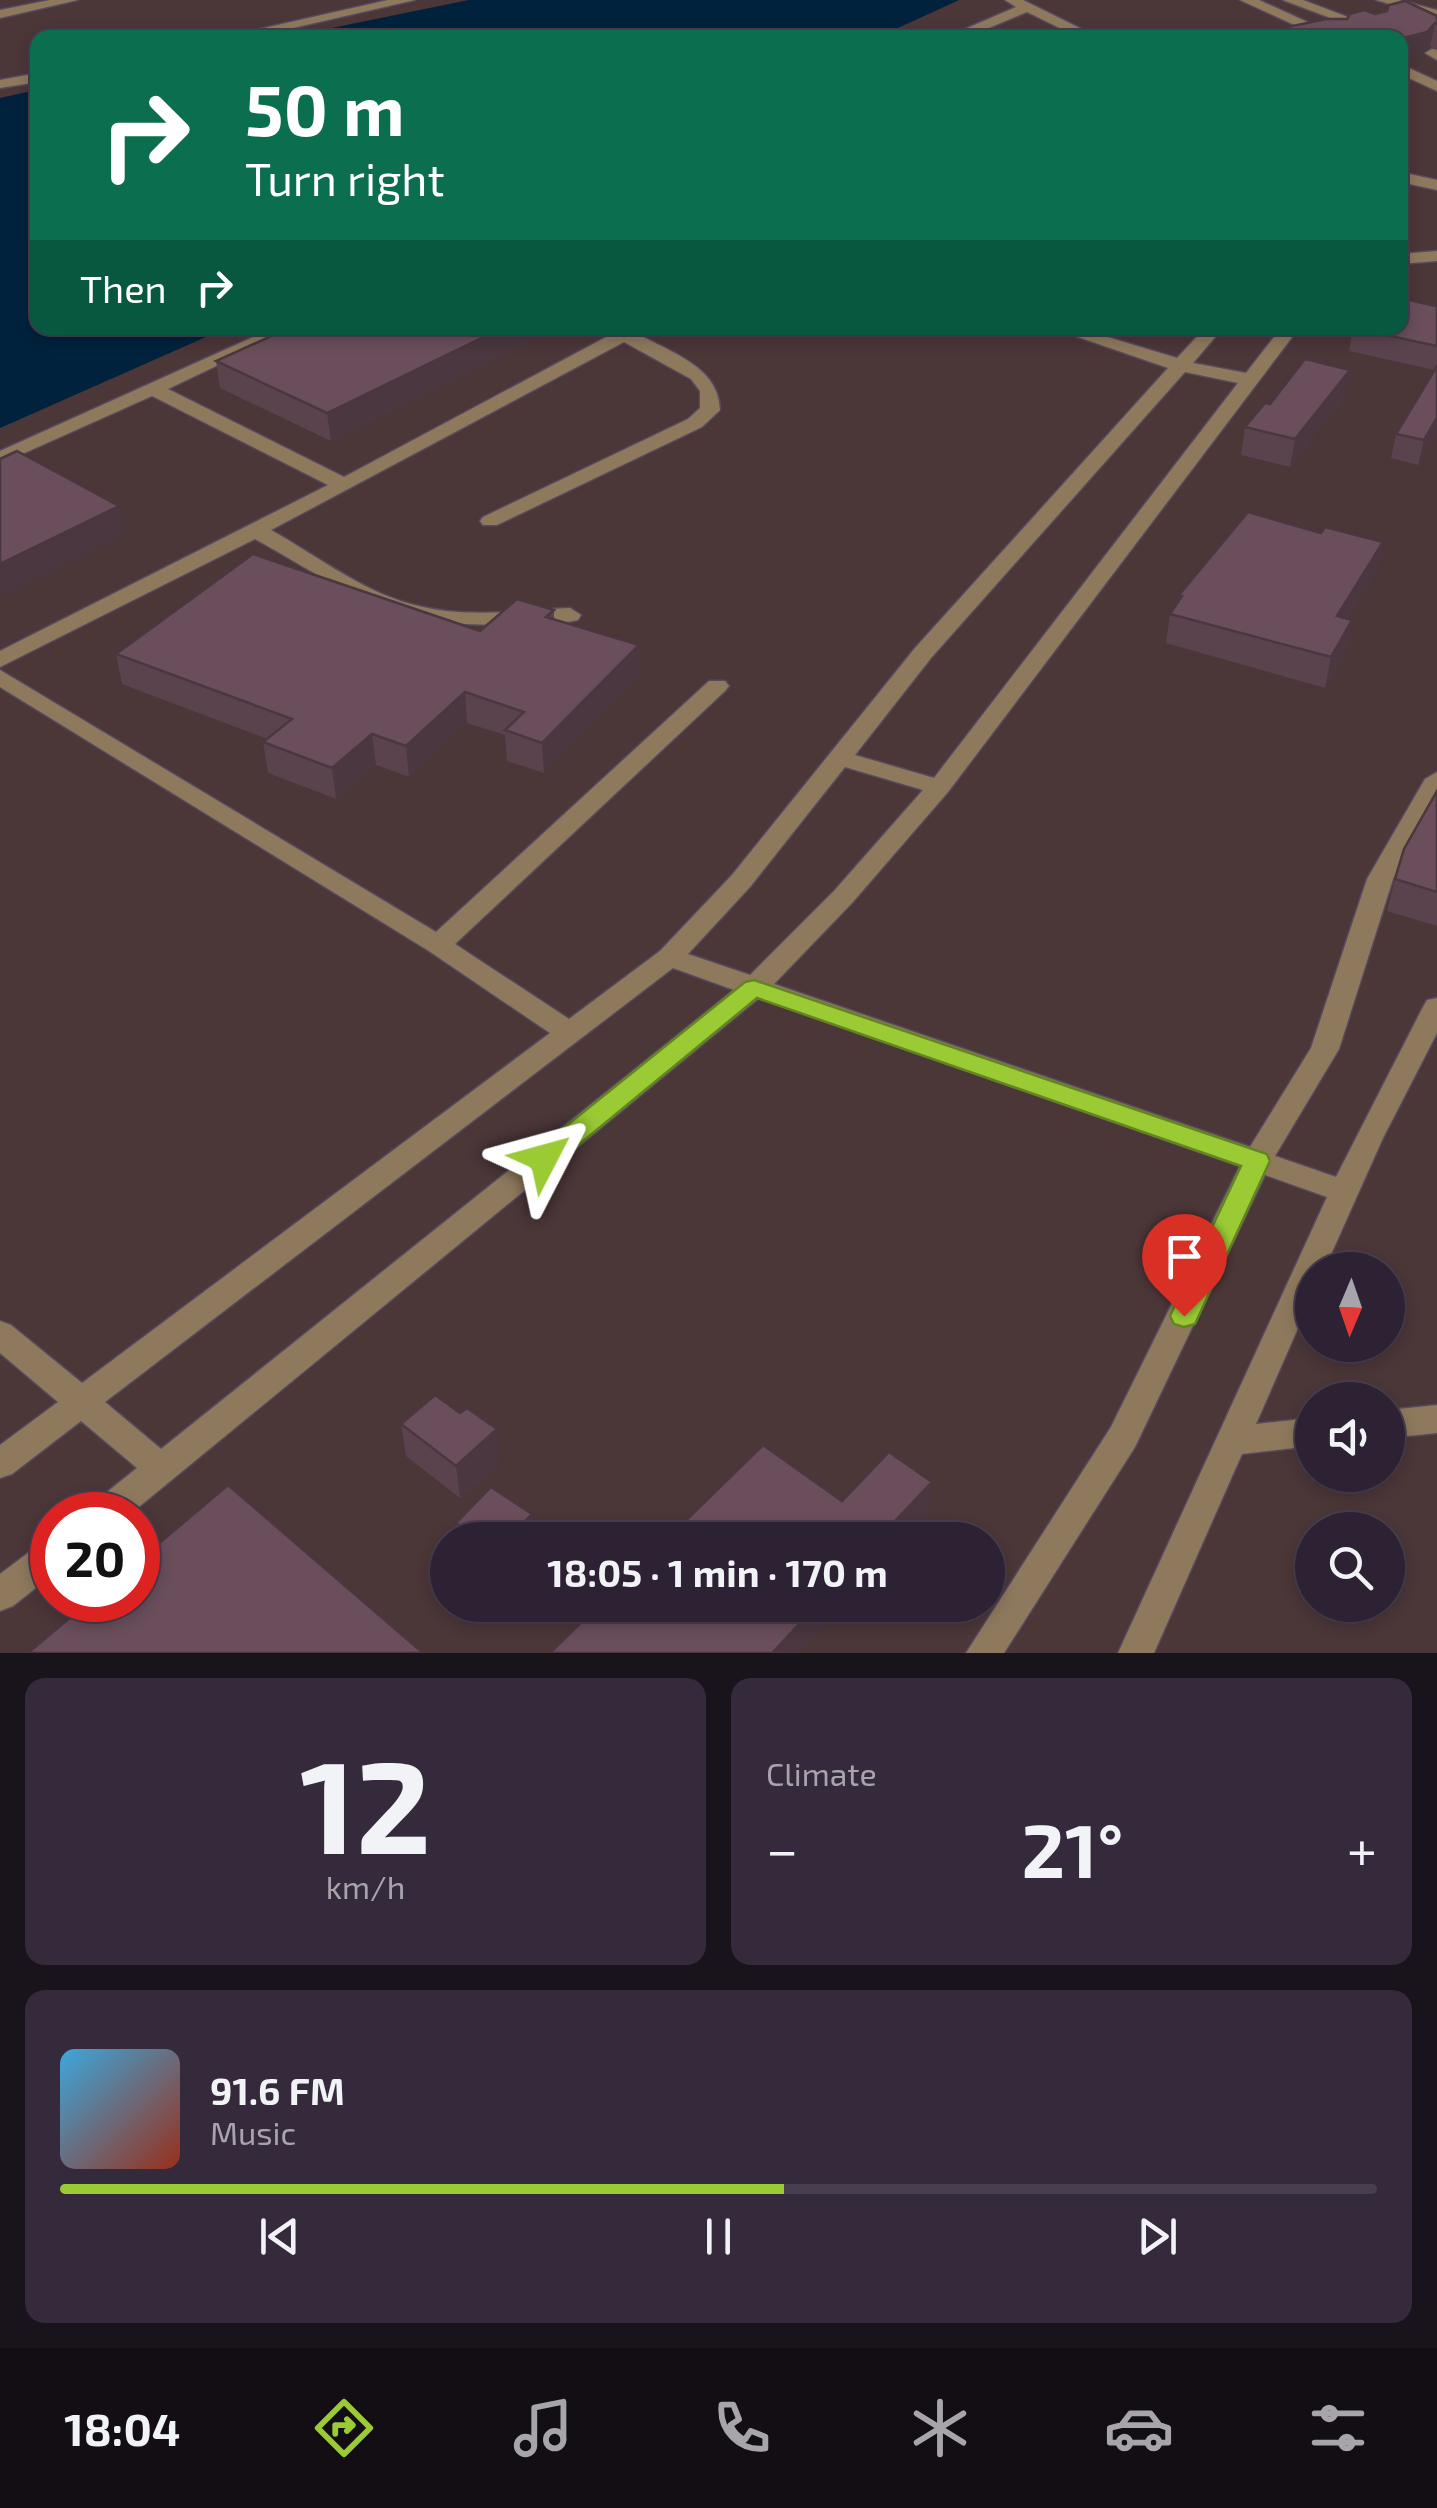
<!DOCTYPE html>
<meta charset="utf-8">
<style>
body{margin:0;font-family:"Exo 2",sans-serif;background:#352a3b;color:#f1f3f6;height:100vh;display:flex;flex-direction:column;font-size:38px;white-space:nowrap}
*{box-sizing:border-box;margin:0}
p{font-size:32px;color:#a7a4ac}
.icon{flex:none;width:55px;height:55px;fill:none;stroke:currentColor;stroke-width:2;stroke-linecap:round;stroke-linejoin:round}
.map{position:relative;height:1653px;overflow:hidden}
.details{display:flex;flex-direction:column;gap:25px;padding:25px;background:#19131c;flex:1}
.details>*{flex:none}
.guide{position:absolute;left:30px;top:30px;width:1378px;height:305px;border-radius:20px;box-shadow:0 5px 15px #0003,0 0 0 2px #483f4e;background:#0b6e4f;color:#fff;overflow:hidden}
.needle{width:65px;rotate:182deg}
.buttons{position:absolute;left:1295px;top:1252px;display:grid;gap:20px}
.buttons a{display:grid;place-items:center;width:110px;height:110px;border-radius:50%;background:#2d2233;box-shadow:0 5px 15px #0003,0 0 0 2px #483f4e;font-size:50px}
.speed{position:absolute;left:30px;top:1492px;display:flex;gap:20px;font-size:50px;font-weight:700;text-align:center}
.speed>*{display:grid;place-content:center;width:130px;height:130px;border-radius:50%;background:#2d2233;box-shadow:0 5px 15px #0003,0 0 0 2px #483f4e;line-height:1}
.speed .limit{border:15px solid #d22;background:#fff;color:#111}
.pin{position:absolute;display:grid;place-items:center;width:85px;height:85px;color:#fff;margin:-102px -42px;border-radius:50% 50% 50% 0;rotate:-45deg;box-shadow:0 0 10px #0007}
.pin .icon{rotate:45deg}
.me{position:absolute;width:110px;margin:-55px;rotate:51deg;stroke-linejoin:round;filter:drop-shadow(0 0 8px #0008)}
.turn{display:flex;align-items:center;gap:35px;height:210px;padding:0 50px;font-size:45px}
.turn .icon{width:130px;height:130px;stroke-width:2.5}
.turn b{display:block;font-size:70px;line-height:85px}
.then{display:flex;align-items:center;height:95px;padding:0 50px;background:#0003;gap:20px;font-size:38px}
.big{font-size:75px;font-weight:700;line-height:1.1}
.details .widget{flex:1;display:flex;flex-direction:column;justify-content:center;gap:15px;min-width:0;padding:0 35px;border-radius:20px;background:#352a3b}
.details .dial{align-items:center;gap:0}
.dial b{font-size:130px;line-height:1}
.song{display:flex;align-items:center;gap:30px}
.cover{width:120px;height:120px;border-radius:15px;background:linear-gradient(135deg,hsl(200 70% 55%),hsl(10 70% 35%))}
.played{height:10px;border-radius:5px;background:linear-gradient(90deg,#9acb35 55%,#483f4e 55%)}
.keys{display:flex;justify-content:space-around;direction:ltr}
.heat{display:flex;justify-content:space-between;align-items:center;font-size:55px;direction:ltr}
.details .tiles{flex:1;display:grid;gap:25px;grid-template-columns:1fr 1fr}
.widget:last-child{grid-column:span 2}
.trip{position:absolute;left:430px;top:1522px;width:575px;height:100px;border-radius:50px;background:#2d2233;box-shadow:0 5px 15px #0003,0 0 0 2px #483f4e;font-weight:700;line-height:100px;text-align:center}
.tab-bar{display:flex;height:160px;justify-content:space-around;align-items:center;background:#120e14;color:#a7a4ac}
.tab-bar .icon{width:70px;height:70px}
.tab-bar .current{color:#9acb35}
.tab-bar b{font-size:45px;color:#f1f3f6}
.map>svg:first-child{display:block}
.industrial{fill:#4b3638;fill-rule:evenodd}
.water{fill:#01223d}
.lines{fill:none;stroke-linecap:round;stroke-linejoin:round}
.minor-casing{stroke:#574a5f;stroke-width:3}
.minor{fill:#8e795d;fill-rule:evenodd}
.wall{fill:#5b434e}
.shaded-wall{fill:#4a3740}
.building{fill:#6a4e5b;stroke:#4a3740;stroke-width:2.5}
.route{fill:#9acb35;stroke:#648422;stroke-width:2.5}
</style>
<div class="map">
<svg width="1437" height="1653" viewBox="0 0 1437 1653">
<rect width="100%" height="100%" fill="#3c2e44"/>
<!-- industrial -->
<g class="industrial">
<path d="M 0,0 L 469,0 L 288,37 L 38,38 L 37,90 L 0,98 Z"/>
<path d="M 959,0 L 1437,0 L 1437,1653 L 0,1653 L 0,428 L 226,328 L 1400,328 L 1400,38 L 878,37 ZM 1312,1270 L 1388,1270 L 1388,1345 L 1312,1345 ZM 1312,1400 L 1388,1400 L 1388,1475 L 1312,1475 ZM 52,1515 L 138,1515 L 138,1600 L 52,1600 ZM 1312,1530 L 1388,1530 L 1388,1605 L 1312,1605 ZM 448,1540 L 988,1540 L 988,1605 L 448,1605 Z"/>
</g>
<!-- water -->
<g class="water">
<path d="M 469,0 L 959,0 L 878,37 L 288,37 Z"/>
<path d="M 37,90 L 38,328 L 226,328 L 0,428 L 0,98 Z"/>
</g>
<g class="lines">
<defs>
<g id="minor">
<path d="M 50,0 L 78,0 L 0,18 L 0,10 Z"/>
<path d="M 388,0 L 415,0 L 250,38 L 220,38 Z"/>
<path d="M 1005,0 L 1023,0 L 1100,38 L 1080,38 L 1027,12 L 965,38 L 944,38 L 1016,7 Z"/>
<path d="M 1240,0 L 1259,0 L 1343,38 L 1323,38 Z"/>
<path d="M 1283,0 L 1303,0 L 1382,30 L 1370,33 Z"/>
<path d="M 1376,0 L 1399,0 L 1437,10 L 1437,18 Z"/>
<path d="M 1432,49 L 1437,50 L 1437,60 L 1425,53 Z"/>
<path d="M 1400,64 L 1437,81 L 1437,91 L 1400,74 Z"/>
<path d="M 38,73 L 38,82 L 0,88 L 0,80 Z"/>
<path d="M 1400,172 L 1437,180 L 1437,190 L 1400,182 Z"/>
<path d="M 1437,251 L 1437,261 L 1400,264 L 1400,254 Z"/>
<path d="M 273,328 L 296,328 L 168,389 L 344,477 L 623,328 L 645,328 L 638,334 C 672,353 719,367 720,410 L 702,427 L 497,525 L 483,525 L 480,521 L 483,517 L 688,419 L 700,408 L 700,391 L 691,379 L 624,342 L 271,530 C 319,557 368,596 423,607 C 471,618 522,610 570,608 L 581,615 L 578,620 C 558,625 536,623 516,624 C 394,630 355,595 255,539 L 0,667 L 0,651 L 328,485 L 152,396 L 0,464 L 0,451 Z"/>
<path d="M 1052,328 L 1078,328 L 1177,358 L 1205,328 L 1223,328 L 1193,363 L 1246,373 L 1281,328 L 1299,328 L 948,792 L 852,903 L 774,984 L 1250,1147 L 1311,1048 L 1367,879 L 1425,779 L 1437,772 L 1437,801 L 1393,879 L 1339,1049 L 1275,1156 L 1336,1177 L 1423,1007 L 1427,1000 L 1437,998 L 1437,1033 L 1383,1138 L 1324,1270 L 1312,1270 L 1312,1296 L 1256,1424 L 1312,1418 L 1312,1446 L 1242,1454 L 1154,1653 L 1118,1653 L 1327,1197 L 1265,1175 L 1135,1447 L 1004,1653 L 966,1653 L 1111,1427 L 1240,1166 L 759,998 L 129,1515 L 87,1515 L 92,1504 L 137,1468 L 81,1421 L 12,1474 L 0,1478 L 0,1445 L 58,1402 L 0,1353 L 0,1321 L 11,1325 L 82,1383 L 550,1033 L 429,951 L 0,687 L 0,670 L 436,932 L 709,681 L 725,681 L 729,686 L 725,691 L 455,944 L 569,1019 L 660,951 L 732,875 L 915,648 L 1168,368 ZM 1185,372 L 1238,383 L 934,778 L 855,755 L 931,658 ZM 845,767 L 923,790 L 834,891 L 750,975 L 688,954 L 750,887 ZM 673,968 L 734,990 L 161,1449 L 105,1402 Z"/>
<path d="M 1437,1405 L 1437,1433 L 1388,1438 L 1388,1410 Z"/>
<path d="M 52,1540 L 52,1575 L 13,1606 L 0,1611 L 0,1574 L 40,1544 Z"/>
</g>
</defs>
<!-- minor casing -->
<use href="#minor" class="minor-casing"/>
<!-- minor -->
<use href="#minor" class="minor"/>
</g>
<!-- wall -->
<g class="wall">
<path d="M 1375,14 L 1437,16 L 1437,49 L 1430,46 L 1422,55 L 1400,38 L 1245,38 L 1245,36 Z"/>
<path d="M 1437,304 L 1437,433 L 1418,465 L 1391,458 L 1396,434 L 1434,370 L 1349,351 L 1353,328 L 1436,306 Z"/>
<path d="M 558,328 L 331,441 L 220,388 L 216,361 Z"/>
<path d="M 1345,397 L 1290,467 L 1241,455 L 1245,427 L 1270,404 Z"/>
<path d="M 1321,533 L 1383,542 L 1377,571 L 1347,619 L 1352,620 L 1346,650 L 1325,688 L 1166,643 L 1170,614 L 1178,603 L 1179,595 Z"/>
<path d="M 554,610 L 554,619 L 639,645 L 640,675 L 544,773 L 507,761 L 505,735 L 467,723 L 409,777 L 376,765 L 336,799 L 268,773 L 263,742 L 267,739 L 122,684 L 116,654 L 480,631 Z"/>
<path d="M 1437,792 L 1437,926 L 1387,911 L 1395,879 Z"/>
<path d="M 460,1413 L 500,1462 L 460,1498 L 406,1456 L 401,1424 Z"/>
<path d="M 532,1514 L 534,1540 L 458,1540 L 456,1523 Z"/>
</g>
<!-- shaded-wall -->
<g class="shaded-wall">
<path d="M 1435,23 L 1430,46 L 1422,55 L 1400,61 L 1400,39 Z"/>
<path d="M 502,328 L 558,328 L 331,441 L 327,413 Z"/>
<path d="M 1350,370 L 1345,397 L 1290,467 L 1295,439 Z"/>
<path d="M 1437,418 L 1437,433 L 1418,465 L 1424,440 Z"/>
<path d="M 119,506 L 124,535 L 0,597 L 0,564 Z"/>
<path d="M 1383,542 L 1377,571 L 1331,646 L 1337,616 Z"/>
<path d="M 1352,620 L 1346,650 L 1325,688 L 1331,657 Z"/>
<path d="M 639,645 L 640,675 L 544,773 L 542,743 Z"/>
<path d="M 465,692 L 467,723 L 409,777 L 406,746 Z"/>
<path d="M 372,734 L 376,765 L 336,799 L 332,768 Z"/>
<path d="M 497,1429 L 500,1462 L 460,1498 L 456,1466 Z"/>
<path d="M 932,1482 L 929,1514 L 905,1540 L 877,1540 Z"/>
<path d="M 532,1514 L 534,1540 L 507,1540 Z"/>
<path d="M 817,1605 L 845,1605 L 801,1653 L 772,1653 Z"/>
</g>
<!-- building -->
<g class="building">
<path d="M 1405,1 L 1437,16 L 1437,24 L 1435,23 L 1427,32 L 1400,39 L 1400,38 L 1248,38 L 1245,36 L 1326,19 L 1347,19 L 1350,14 L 1364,10 L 1375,14 L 1387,11 L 1389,5 Z"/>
<path d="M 1400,298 L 1436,306 L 1437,304 L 1437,346 L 1353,328 L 1400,328 Z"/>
<path d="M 289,328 L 502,328 L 327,413 L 216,361 Z"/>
<path d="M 1305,359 L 1350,370 L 1295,439 L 1245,427 L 1265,403 L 1270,404 Z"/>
<path d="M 1437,366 L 1437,418 L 1424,440 L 1396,434 Z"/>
<path d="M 17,451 L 119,506 L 0,564 L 0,459 Z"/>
<path d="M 1248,512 L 1321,533 L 1325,527 L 1383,542 L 1337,616 L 1352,620 L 1331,657 L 1170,614 L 1182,596 L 1179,595 Z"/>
<path d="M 253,554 L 480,631 L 517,599 L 554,610 L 546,617 L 639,645 L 542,743 L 505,730 L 524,712 L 465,692 L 406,746 L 372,734 L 332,768 L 263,742 L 292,719 L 116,654 Z"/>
<path d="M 1437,791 L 1437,892 L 1395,879 L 1404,849 Z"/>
<path d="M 435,1395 L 460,1413 L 467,1408 L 497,1429 L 456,1466 L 401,1424 Z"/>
<path d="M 763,1445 L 842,1501 L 889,1452 L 932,1482 L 877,1540 L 666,1540 Z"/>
<path d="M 228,1485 L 423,1653 L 28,1653 L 91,1600 L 138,1600 L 138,1561 Z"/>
<path d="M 491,1487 L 532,1514 L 507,1540 L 481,1540 L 456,1523 Z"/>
<path d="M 599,1605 L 817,1605 L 772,1653 L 550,1653 Z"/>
</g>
<!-- route -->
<path class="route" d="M 754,980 L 1267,1154 L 1270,1161 L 1195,1324 L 1184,1327 L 1174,1324 L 1170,1316 L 1241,1166 L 757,998 L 554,1165 L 535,1165 L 531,1158 L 535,1151 L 745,982 Z"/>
</svg>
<div class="buttons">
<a><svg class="needle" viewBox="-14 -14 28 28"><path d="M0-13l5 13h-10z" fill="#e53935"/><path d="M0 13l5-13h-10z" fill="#a7a4ac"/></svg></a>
<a><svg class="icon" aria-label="sound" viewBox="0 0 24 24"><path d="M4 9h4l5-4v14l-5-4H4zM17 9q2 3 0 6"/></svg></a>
<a><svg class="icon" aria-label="search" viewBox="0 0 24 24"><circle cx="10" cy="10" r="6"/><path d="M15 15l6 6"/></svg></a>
</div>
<div class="speed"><div class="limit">20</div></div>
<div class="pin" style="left:1184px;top:1316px;background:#d93025"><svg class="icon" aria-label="arrive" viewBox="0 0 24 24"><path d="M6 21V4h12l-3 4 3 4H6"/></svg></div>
<svg class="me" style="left:544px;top:1158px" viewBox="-20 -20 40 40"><path d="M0-17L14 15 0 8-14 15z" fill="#9acb35" stroke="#fff" stroke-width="4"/></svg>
<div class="trip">18:05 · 1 min · 170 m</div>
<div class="guide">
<div class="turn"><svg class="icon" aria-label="right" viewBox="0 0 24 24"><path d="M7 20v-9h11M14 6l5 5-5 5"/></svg><div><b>50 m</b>Turn right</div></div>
<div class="then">Then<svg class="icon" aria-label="right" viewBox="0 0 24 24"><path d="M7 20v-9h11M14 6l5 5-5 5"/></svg></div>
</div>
</div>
<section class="details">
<div class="tiles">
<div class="widget dial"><b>12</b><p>km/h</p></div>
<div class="widget"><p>Climate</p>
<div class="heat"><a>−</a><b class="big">21°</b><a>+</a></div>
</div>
<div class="widget">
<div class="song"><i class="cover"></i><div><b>91.6 FM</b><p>Music</p></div></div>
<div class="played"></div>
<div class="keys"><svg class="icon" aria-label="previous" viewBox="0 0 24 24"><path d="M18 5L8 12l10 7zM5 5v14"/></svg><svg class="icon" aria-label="pause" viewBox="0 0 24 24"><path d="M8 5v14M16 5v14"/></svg><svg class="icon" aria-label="next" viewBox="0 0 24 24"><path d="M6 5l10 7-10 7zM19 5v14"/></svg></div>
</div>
</div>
</section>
<nav class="tab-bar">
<b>18:04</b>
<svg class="icon current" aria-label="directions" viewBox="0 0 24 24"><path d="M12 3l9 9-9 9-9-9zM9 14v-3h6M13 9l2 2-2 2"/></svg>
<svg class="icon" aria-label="music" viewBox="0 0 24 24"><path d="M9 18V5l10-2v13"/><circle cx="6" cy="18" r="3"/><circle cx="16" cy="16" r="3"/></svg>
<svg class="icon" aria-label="phone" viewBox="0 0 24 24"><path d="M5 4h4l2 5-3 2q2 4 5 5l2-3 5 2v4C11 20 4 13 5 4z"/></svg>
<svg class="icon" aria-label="climate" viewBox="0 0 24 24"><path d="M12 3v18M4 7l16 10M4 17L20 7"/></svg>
<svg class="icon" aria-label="car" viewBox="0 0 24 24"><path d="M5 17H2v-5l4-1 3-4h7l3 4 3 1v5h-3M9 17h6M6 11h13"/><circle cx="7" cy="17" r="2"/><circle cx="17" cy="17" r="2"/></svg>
<svg class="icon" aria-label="filters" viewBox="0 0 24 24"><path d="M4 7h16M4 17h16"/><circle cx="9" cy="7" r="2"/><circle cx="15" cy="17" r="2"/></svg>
</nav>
